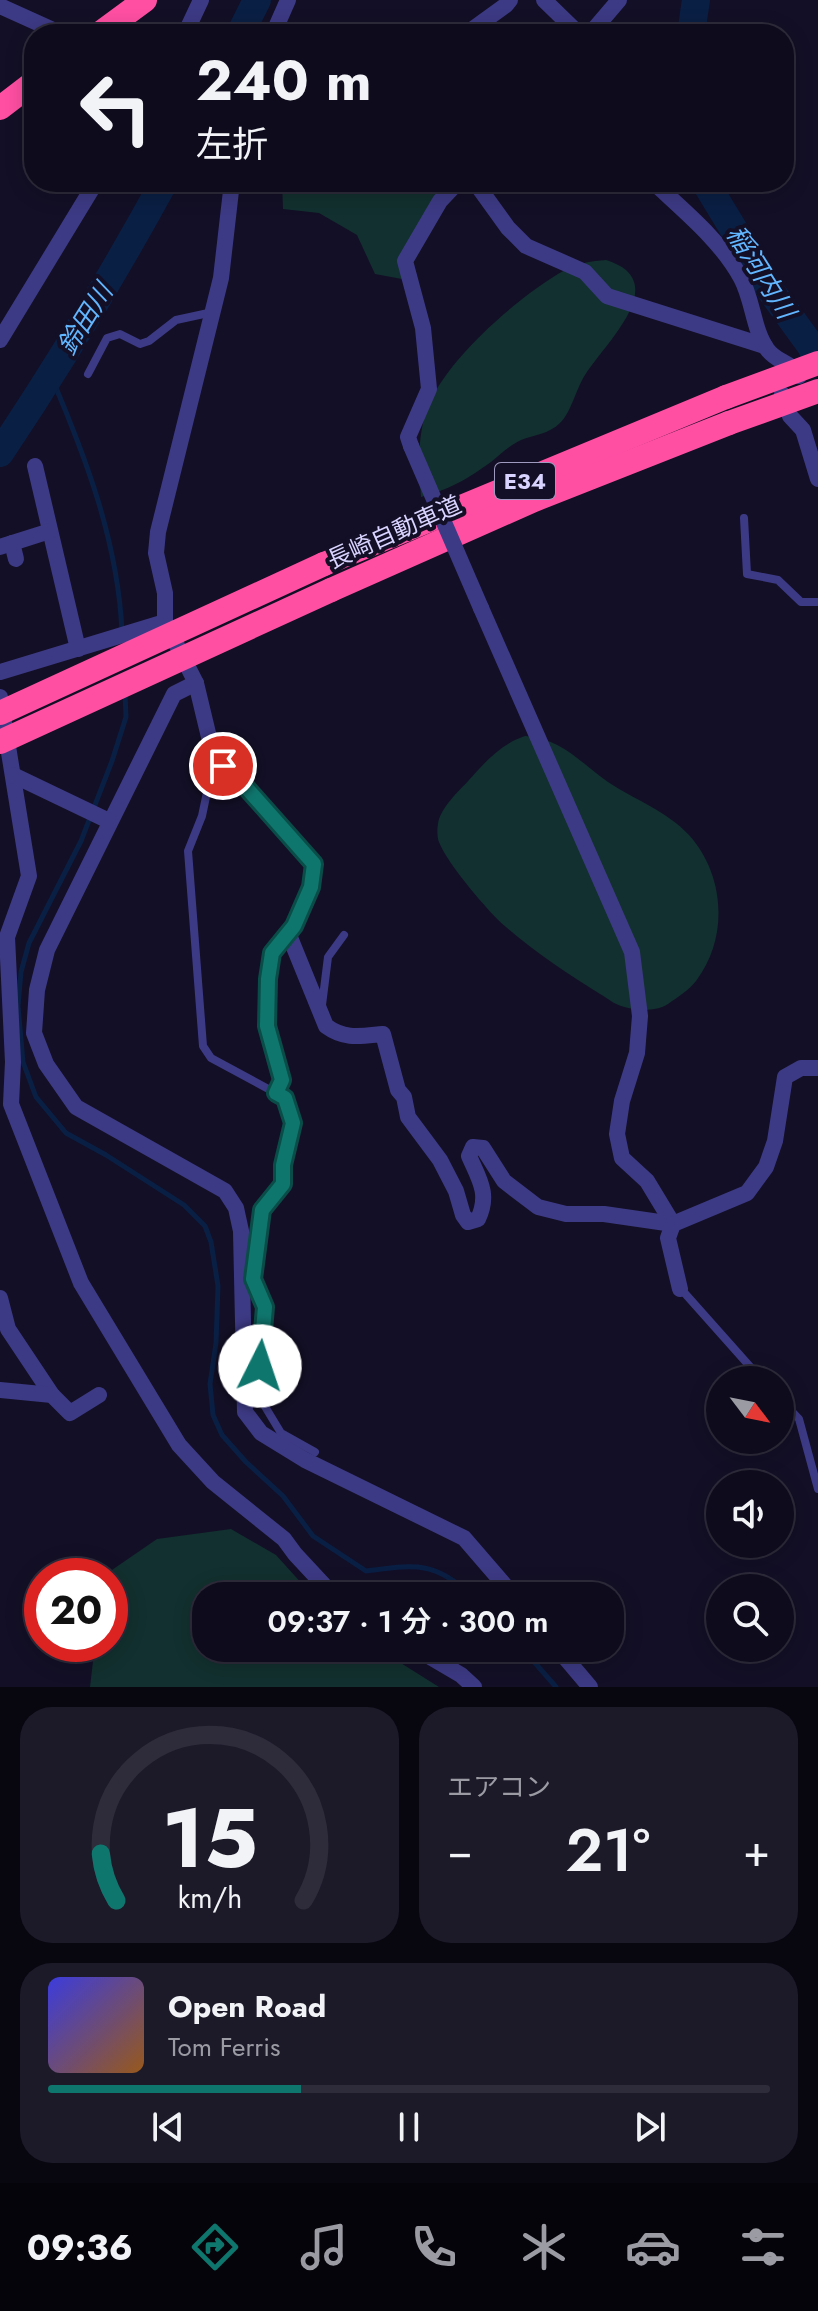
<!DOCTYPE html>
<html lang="ja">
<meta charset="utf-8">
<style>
body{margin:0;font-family:Jost,"Noto Sans JP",sans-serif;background:#1c1929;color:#f1f3f6;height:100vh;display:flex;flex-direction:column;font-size:30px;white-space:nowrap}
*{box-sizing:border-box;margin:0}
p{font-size:26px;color:#9b9ba3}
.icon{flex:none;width:44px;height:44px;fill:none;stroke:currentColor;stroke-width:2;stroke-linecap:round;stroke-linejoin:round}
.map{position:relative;height:1687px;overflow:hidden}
.sheet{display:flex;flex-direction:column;gap:20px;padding:20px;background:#08060f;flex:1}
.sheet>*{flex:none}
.banner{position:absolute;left:24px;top:24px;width:770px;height:168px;border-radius:32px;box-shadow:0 4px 20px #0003,0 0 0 2px #2e2b3b;background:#0e0b1c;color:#f1f3f6;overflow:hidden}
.needle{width:52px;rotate:122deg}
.fabs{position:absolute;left:706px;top:1366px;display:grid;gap:16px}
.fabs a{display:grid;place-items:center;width:88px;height:88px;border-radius:50%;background:#0e0b1c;box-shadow:0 4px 20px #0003,0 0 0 2px #2e2b3b;font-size:40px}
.speed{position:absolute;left:24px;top:1558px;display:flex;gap:16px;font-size:40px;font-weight:700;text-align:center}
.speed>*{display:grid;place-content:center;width:104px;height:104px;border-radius:50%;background:#0e0b1c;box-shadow:0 4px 20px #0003,0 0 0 2px #2e2b3b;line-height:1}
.speed .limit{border:12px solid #d22;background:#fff;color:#111}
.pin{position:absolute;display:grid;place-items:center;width:68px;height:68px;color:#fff;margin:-34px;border:4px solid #fff;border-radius:50%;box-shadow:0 2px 8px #0007}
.me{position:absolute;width:88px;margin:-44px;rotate:4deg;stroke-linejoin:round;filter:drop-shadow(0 0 6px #0008)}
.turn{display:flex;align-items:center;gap:28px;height:168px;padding:0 40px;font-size:36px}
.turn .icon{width:104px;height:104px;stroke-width:2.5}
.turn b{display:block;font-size:56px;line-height:68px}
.big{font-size:60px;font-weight:600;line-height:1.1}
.sheet .widget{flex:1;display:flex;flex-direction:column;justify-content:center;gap:12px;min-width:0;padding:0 28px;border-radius:32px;background:#1c1929}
.sheet .dial{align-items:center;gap:0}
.dial svg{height:208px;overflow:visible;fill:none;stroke:#2e2b3b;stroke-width:7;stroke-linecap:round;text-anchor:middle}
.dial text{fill:#f1f3f6;stroke:none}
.song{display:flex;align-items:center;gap:24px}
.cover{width:96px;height:96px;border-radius:12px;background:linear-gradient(135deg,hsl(240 70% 55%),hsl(30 70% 35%))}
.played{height:8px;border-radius:4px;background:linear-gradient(90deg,#0f766e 35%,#2e2b3b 35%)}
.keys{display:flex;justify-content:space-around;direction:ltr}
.heat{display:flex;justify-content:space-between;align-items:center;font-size:44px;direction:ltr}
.sheet .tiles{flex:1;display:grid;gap:20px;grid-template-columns:1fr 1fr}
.widget:last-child{grid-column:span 2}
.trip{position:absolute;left:192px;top:1582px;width:432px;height:80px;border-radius:32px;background:#0e0b1c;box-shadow:0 4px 20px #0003,0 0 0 2px #2e2b3b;font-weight:600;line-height:80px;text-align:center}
.tab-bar{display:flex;height:128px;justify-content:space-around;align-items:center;background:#06040b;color:#9b9ba3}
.tab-bar .icon{width:56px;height:56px}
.tab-bar .active{color:#0f766e}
.tab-bar b{font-size:36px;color:#f1f3f6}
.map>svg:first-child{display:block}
.green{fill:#12302f}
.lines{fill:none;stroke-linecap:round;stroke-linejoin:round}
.stream{stroke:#0a1f44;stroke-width:5}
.river{stroke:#0a1f44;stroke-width:28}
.lane{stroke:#3d3a85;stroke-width:8}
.street{stroke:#3d3a85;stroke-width:16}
.highway{stroke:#ff4fa3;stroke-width:24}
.street-bridge{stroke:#3d3a85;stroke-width:16}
.highway-bridge{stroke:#ff4fa3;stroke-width:24}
.route-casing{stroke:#0a4d48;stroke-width:20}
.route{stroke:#0f766e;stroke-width:14}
.labels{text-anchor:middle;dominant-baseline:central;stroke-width:8;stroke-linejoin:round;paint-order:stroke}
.shield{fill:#130f26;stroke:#9e99be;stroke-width:2}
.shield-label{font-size:22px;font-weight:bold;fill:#d9d4ff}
.street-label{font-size:24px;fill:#d9d4ff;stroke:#130f26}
.water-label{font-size:26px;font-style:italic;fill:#62b6ff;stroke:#130f26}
</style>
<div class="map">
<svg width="818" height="1687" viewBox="0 0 818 1687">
<rect width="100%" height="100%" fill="#130f26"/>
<!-- green -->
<g class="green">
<path d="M 282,182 L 448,182 L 402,279 L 375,274 L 357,235 L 319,213 L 283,209 Z"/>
<path d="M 606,260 C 674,281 605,343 585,375 C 576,389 571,413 560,423 C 549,434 534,435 521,440 C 510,445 500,455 491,462 C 466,480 450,489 421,497 C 419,469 417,440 426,412 C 442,362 520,295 565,270 C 578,263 592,261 606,260 Z"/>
<path d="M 525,736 C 562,739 580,762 608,782 C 635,800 667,811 689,835 C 725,875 729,938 696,981 C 689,990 678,997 668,1004 C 656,1012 635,1011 621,1006 C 614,1004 607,998 600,994 C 568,974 535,952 506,927 C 489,913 446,862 439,842 C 437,838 437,828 438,824 C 440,808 459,791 469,780 C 486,761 501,744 525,736 Z"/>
<path d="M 231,1529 L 276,1555 L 313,1596 L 206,1596 L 206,1648 L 377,1648 L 439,1687 L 90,1687 L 95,1644 L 110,1644 L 109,1572 L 157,1539 Z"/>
</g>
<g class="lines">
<!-- stream -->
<g class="stream">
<path d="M 51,376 C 86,458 118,542 122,632"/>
<path d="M 125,694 L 126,717 L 112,761 L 81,841 L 29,943 L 21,972 L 18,1006 L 23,1062 L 36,1097 L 66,1133 L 106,1155 L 184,1205 L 205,1226 L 211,1242 L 218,1286 L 216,1343 L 210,1384 L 213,1415 L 222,1435 L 246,1462 L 283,1496 L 313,1536 L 366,1571 C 414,1565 434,1560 472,1596"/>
<path d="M 522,1648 L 556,1687"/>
</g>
<!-- river -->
<g class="river">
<path d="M 240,34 L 257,0"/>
<path d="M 691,34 L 696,0"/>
<path d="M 705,182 L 771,291 L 811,346 L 818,361"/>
<path d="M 0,453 C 59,365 113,275 164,182"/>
</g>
<!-- lane -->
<g class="lane">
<path d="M 88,374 L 107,338 L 120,334 L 140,344 L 149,341 L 176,320 L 213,312"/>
<path d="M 744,518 L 747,574 L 778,580 L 801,602 L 818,602"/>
<path d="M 214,759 L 202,816 L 188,851 L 203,1046 L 211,1058 L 285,1098 L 293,1123 L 283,1165 L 283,1184 L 262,1210 L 253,1279 L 265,1307 L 258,1395 L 281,1433 L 315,1452"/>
<path d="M 322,1005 L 328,957 L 344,935"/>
<path d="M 276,1093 L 282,1080 L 267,1026 L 268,979 L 272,953 L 288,936"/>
<path d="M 681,1289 L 762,1380"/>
<path d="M 780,1399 L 799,1419 L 818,1489"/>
</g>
<!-- street -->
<g class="street">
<path d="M 544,0 L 579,34"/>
<path d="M 0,6 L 62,34"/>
<path d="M 185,34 L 201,0"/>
<path d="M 273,34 L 288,0"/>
<path d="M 466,34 L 506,5 L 510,0"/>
<path d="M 590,34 L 619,0"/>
<path d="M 232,182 L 221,278 L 158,532 L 156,553 L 165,593 L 165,622 L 196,683 L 214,758 L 244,785 L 314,864 L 311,887 L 289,935 L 326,1026 C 345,1040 361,1036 383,1034 L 398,1090 L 404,1097 L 408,1117 L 440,1160 L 456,1191 L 463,1215 L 468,1222 L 478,1219 C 490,1194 479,1179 469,1156 L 473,1147 L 483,1148 L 504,1181 L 538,1207 L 566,1214 L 604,1214 L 673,1224 L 747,1193 L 766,1167 L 775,1141 L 785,1077 L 801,1068 L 818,1068"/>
<path d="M 473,182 L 477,185 L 508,228 L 526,246 L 585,272 L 607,296 L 765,346"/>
<path d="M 653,182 C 684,211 721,241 741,278 C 753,300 753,329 767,349 C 777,363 789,360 799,376"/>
<path d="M 0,340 L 96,182"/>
<path d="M 782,394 L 790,416 L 803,430 L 818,479"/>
<path d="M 411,446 L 408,437 L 429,389 L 423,328 L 405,261 L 440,201 L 458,182"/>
<path d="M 35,466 L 78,649"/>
<path d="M 12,543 L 16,559"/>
<path d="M 0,547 L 50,531"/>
<path d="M 481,608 L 632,952 L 640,1016 L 637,1053 L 622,1101 L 617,1134 L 622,1158 L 647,1181 L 673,1224"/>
<path d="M 0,672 L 165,622"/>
<path d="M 196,683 L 174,694 L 47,950 L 37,990 L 34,1033 L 46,1064 L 76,1107 L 225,1191 L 236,1208 L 241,1231 L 245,1412 L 261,1433 L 305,1460 L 464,1538 L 514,1596"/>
<path d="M 0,697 L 29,876 L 7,937 L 13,1062 L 11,1104 L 81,1283 L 179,1445 L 213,1482 L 284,1539 L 295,1554 L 334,1596"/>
<path d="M 13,775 L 109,821"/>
<path d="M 673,1224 L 668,1238 L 680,1289"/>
<path d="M 0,1298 L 8,1329 L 52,1395"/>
<path d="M 0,1390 L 52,1395 L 70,1413 L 99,1395"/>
<path d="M 415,1648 L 461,1675 L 474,1687"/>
<path d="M 557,1648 L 590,1687"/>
</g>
<!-- highway -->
<g class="highway">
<path d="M 99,34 L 145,0"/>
<path d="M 0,108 L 34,82"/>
<path d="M 324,564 L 726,397"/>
<path d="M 331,590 L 534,500 L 729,423"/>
</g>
<!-- street-bridge -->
<path class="street-bridge" d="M 411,446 L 481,608"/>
<!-- highway-bridge -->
<g class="highway-bridge">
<path d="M 726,397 L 818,363"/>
<path d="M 729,423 L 818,391"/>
<path d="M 0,713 L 324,564"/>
<path d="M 0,742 L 331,590"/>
</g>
</g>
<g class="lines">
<defs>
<path id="route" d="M 223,766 L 244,785 L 314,864 L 311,887 L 294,926 L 272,953 L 268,979 L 267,1026 L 282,1080 L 276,1093 L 285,1098 L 293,1123 L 283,1165 L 283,1184 L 262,1210 L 253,1279 L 265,1307 L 260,1366"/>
</defs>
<!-- route casing -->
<use href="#route" class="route-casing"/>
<!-- route -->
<use href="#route" class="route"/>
</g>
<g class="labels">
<!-- shield labels -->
<rect class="shield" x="495" y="463" width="60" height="36" rx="6"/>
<g class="shield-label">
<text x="525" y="481">E34</text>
</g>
<!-- street labels -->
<g class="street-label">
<text transform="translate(394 532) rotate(-24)">長崎自動車道</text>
</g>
<!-- water labels -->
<g class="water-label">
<text transform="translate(761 272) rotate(58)">稲河内川</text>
<text transform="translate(85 319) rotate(-58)">鈴田川</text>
</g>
</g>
</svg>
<div class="fabs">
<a><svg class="needle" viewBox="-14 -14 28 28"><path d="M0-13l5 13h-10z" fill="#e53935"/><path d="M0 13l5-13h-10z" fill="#9b9ba3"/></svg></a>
<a><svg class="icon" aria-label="sound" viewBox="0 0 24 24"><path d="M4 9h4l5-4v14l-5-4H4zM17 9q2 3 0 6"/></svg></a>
<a><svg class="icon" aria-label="search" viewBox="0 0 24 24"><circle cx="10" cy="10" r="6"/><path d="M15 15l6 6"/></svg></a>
</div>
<div class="speed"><div class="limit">20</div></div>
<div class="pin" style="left:223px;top:766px;background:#d93025"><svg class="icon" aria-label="arrive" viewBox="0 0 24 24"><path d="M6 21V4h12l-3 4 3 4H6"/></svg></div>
<svg class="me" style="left:260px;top:1366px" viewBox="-20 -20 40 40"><circle r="19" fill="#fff"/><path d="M0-13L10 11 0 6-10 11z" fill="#0f766e"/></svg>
<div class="trip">09:37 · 1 分 · 300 m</div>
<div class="banner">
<div class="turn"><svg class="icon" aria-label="left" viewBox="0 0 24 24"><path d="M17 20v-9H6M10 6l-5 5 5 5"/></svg><div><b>240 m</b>左折</div></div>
</div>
</div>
<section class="sheet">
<div class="tiles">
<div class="widget dial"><svg viewBox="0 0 100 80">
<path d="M14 69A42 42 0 1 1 86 69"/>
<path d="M14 69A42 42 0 0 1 8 51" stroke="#0f766e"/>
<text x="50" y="56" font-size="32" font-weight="700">15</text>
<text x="50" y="72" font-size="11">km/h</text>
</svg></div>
<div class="widget"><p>エアコン</p>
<div class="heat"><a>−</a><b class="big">21°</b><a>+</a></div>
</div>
<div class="widget">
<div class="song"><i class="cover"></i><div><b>Open Road</b><p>Tom Ferris</p></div></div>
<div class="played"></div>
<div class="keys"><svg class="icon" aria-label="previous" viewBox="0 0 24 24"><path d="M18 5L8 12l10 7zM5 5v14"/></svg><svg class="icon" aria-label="pause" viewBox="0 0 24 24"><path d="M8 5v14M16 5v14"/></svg><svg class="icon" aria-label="next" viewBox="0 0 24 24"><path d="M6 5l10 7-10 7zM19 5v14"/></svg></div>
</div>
</div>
</section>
<nav class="tab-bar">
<b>09:36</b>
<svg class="icon active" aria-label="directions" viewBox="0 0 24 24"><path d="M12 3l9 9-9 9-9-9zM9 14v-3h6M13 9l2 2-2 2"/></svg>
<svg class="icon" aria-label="music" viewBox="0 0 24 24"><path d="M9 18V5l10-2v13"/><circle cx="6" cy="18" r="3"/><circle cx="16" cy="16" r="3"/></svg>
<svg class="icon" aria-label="phone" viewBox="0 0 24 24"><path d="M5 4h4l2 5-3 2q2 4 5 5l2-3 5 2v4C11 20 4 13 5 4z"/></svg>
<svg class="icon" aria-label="climate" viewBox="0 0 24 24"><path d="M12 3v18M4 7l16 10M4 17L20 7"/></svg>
<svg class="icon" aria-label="car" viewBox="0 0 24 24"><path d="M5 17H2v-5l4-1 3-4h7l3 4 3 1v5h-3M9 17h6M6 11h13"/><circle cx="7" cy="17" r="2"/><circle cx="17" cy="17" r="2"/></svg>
<svg class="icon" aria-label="filters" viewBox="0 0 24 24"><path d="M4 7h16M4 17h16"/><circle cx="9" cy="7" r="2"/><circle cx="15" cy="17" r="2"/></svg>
</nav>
